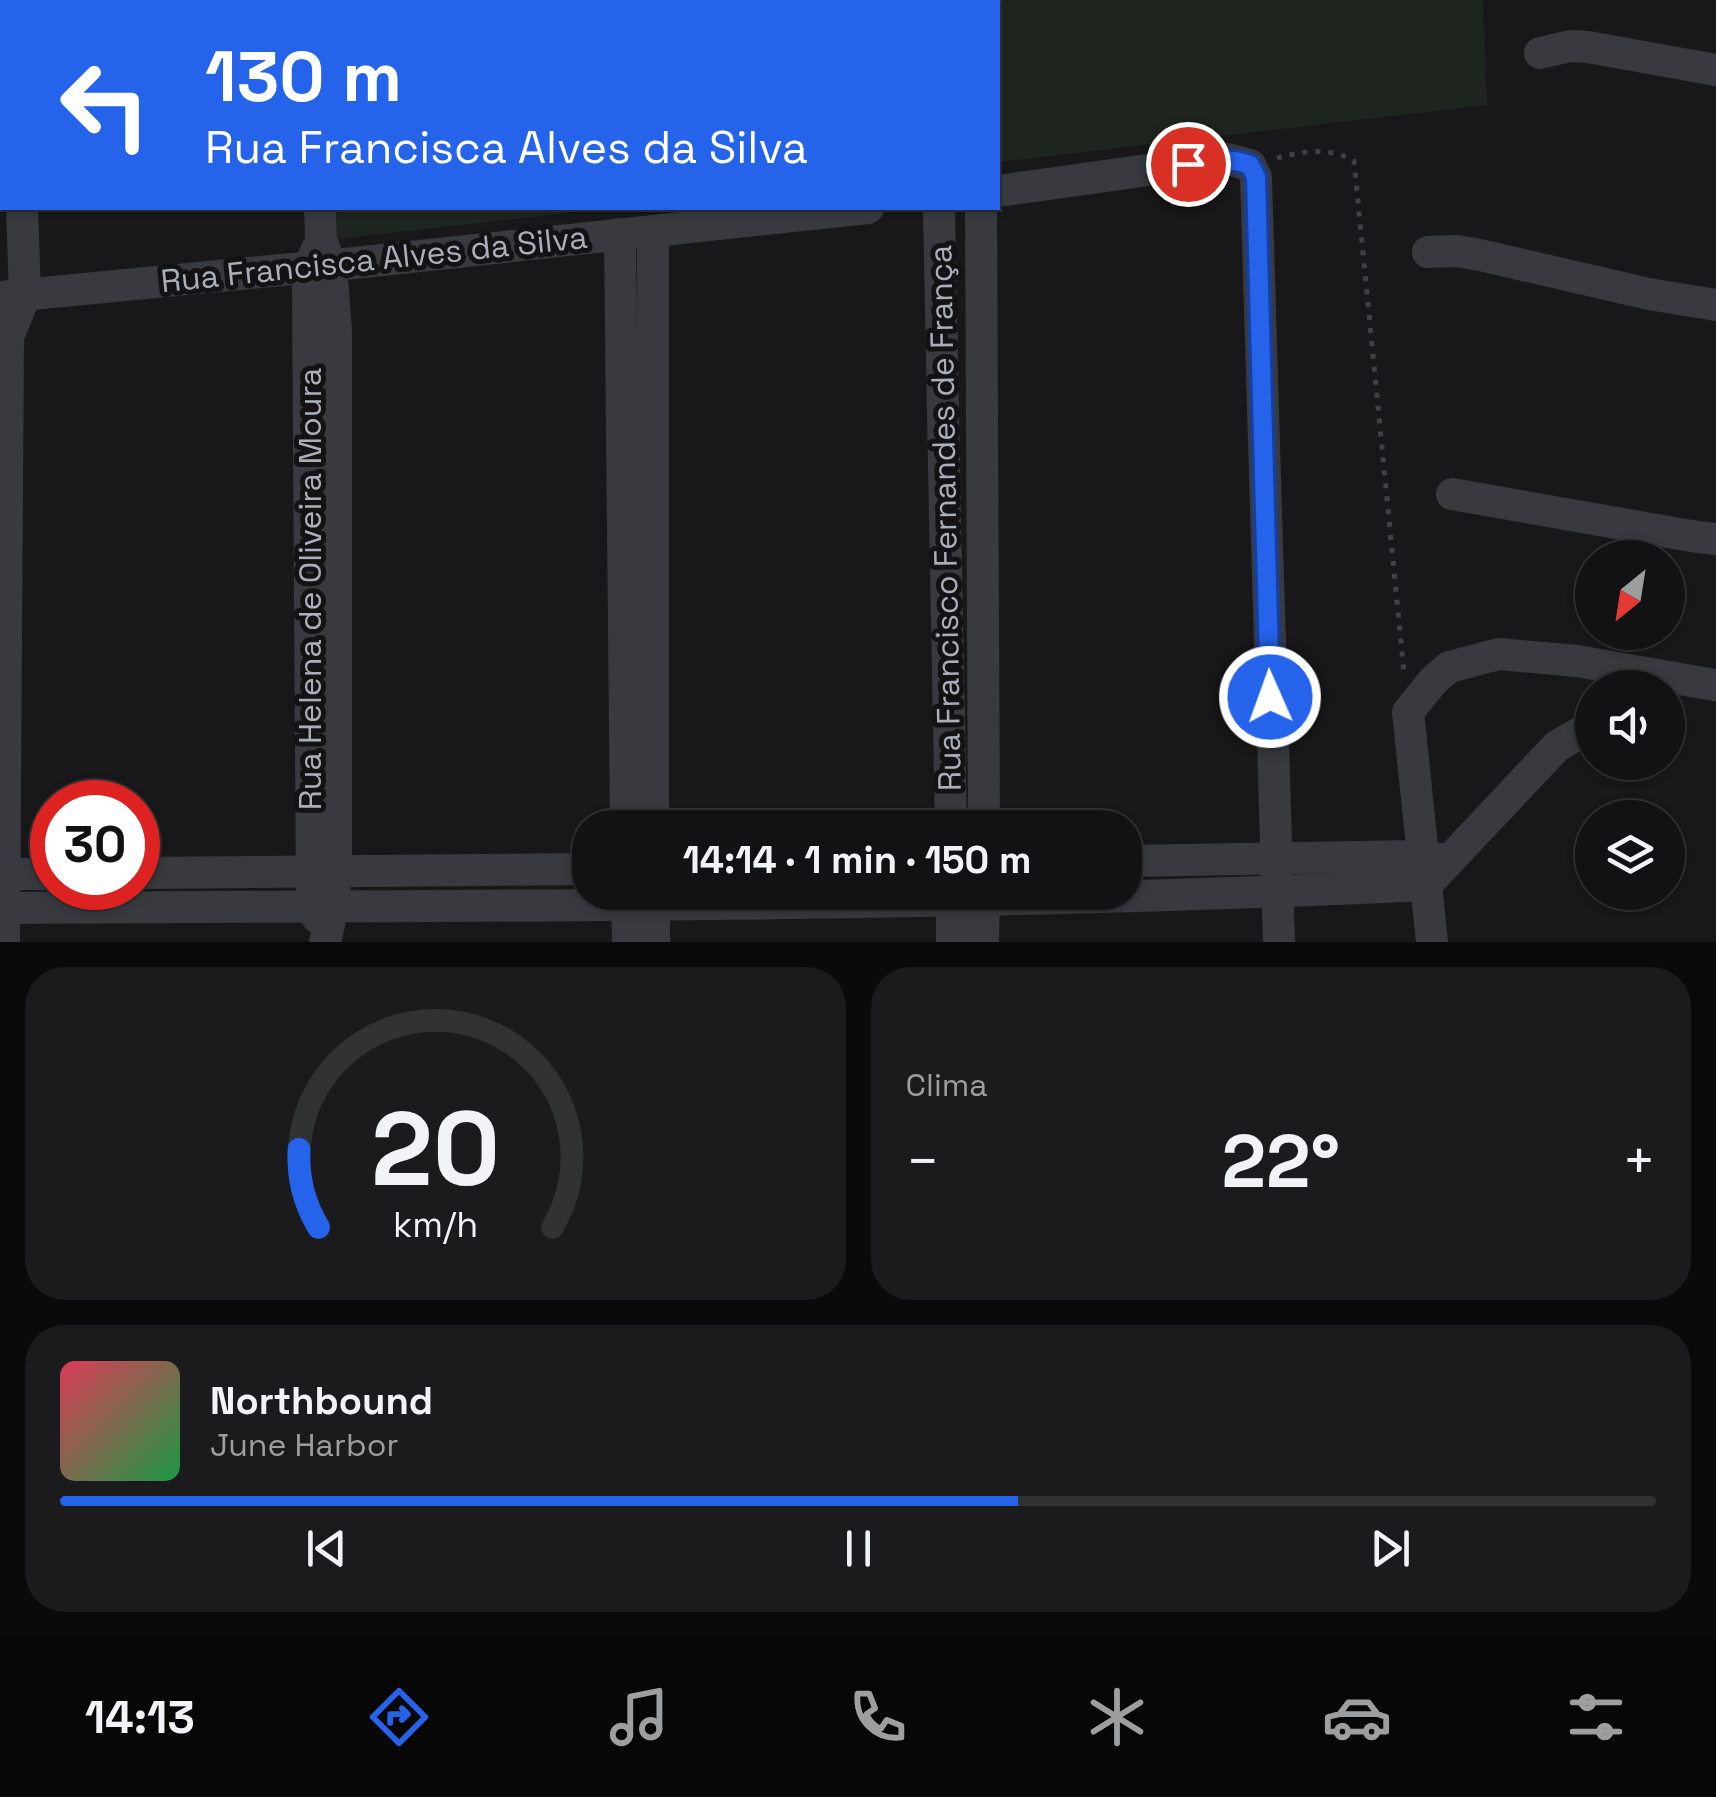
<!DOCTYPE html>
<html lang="pt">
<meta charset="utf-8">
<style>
body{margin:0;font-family:"Space Grotesk",sans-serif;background:#1b1b1d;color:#f1f3f6;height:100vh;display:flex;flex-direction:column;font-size:38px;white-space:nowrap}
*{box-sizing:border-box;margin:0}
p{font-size:32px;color:#9c9ea0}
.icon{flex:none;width:55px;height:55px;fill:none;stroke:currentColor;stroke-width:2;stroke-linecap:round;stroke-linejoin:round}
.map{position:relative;height:942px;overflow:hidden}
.side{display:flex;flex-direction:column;gap:25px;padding:25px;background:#0a0a0b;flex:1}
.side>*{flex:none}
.top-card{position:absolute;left:0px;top:0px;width:1000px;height:210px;box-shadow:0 2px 8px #0004,0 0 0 2px #313234;background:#2563eb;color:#fff;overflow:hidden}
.needle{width:65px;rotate:210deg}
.tools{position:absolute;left:1575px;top:540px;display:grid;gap:20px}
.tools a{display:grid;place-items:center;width:110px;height:110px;border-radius:50%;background:#121214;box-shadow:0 2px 8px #0004,0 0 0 2px #313234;font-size:50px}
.speed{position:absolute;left:30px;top:780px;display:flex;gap:20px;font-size:50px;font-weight:700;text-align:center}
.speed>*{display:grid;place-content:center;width:130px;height:130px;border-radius:50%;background:#121214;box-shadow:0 2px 8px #0004,0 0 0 2px #313234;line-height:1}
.speed .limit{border:15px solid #d22;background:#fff;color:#111}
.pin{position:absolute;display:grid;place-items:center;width:85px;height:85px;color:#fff;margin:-42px;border:5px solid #fff;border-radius:50%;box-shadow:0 2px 10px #0007}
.me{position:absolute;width:110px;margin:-55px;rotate:358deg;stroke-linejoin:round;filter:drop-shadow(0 0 8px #0008)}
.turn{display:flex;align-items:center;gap:35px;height:210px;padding:0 40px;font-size:45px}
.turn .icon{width:130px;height:130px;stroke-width:2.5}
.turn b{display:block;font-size:70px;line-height:85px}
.big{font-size:75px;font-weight:600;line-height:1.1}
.side .card{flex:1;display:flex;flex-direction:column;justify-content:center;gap:15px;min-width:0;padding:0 35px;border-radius:40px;background:#1b1b1d}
.side .dial{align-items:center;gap:0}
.dial svg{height:260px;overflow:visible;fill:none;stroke:#313234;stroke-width:7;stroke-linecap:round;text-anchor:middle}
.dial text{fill:#f1f3f6;stroke:none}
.song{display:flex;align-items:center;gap:30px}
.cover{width:120px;height:120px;border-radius:15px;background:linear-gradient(135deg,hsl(350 70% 55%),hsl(140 70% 35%))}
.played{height:10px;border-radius:5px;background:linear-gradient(90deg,#2563eb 60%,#313234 60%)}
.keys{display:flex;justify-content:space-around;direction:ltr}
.heat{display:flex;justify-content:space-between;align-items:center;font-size:55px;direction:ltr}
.side .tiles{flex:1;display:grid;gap:25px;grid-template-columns:1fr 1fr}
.card:last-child{grid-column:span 2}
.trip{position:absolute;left:572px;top:810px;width:570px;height:100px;border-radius:40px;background:#121214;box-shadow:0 2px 8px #0004,0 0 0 2px #313234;font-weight:600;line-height:100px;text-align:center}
.tab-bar{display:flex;height:160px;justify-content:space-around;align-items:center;background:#070708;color:#9c9ea0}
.tab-bar .icon{width:70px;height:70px}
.tab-bar .active{color:#2563eb}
.tab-bar b{font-size:45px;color:#f1f3f6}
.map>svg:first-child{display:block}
.green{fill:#1e251f}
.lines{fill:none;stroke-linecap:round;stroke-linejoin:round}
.path{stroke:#3f4146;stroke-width:5;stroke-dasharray:5 8;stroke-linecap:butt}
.minor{stroke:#393a3f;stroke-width:32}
.route-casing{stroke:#184099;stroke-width:25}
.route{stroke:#2563eb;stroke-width:18}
.labels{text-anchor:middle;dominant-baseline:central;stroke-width:10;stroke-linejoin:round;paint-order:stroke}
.street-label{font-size:32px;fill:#abafb9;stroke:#131315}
</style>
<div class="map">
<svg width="1716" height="942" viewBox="0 0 1716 942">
<rect width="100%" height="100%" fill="#18181a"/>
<!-- green -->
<g class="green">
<path d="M 333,0 L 1483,0 L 1487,105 L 998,162 L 998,2 L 333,2 Z"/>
<path d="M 337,208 L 611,208 L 337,239 Z"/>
</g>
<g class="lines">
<!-- path -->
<path class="path" d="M 1277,158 C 1303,151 1330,147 1354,161 L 1404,673"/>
<!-- minor -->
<g class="minor">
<path d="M 19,0 L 19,2"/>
<path d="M 315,0 L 315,2"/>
<path d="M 1540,53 L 1570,46 L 1588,47 L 1716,70"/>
<path d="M 998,191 L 1227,159 L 1250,165 L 1256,177 L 1279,942"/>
<path d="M 320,208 L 321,240 L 331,265 L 336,331 L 336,870 L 333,906 L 325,942"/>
<path d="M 939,208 L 951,828"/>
<path d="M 981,208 L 984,828"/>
<path d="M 653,231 L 653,828"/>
<path d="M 620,234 L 626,828"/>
<path d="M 1428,252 L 1457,251 L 1480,255 L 1649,294 L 1716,305"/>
<path d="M 0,297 L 354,263 L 868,208"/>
<path d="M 1452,494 L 1691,536 L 1716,539"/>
<path d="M 1125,861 L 1422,856 L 1440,859"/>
<path d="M 138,873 L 590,869"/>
<path d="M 0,874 L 52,874"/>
<path d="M 627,892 L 628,942"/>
<path d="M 654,892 L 654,942"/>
<path d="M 0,908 C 475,905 951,908 1426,885 L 1557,746 L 1592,726"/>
<path d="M 317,917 L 312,906 L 308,288 L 310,266 L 317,249"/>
<path d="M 4,942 L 8,337 L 25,295 L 22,208"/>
<path d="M 952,942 L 952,892"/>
<path d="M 983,942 L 984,892"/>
<path d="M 1432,942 L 1408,712 L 1433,681 L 1449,667 L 1499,654 L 1577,661 L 1714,685"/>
</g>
</g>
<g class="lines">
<defs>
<path id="route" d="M 1188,164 C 1210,161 1229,157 1250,165 L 1256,177 L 1270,697"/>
</defs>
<!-- route casing -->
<use href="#route" class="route-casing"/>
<!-- route -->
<use href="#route" class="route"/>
</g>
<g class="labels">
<!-- street labels -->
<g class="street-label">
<text transform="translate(374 259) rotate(-6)">Rua Francisca Alves da Silva</text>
<text transform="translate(945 518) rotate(-91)">Rua Francisco Fernandes de França</text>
<text transform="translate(310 589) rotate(-90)">Rua Helena de Oliveira Moura</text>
</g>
</g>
</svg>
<div class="tools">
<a><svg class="needle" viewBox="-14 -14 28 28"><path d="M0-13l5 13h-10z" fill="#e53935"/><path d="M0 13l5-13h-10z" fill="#9c9ea0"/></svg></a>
<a><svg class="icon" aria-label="sound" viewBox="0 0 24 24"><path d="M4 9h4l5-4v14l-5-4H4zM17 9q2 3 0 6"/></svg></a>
<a><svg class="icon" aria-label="layers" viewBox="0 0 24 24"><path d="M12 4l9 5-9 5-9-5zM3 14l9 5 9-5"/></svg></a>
</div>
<div class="speed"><div class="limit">30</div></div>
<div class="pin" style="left:1188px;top:164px;background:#d93025"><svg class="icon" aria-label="arrive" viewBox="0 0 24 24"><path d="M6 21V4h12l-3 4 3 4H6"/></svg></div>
<svg class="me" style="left:1270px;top:697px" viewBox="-20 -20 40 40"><circle r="17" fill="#2563eb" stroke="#fff" stroke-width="3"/><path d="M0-11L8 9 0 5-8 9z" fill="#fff"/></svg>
<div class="trip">14:14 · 1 min · 150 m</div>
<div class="top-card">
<div class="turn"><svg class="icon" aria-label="left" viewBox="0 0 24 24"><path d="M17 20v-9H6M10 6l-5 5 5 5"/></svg><div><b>130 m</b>Rua Francisca Alves da Silva</div></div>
</div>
</div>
<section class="side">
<div class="tiles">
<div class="card dial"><svg viewBox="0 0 100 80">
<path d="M14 69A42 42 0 1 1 86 69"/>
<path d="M14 69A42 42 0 0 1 8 45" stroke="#2563eb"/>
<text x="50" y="56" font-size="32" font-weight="700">20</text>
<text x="50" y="72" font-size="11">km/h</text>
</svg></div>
<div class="card"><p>Clima</p>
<div class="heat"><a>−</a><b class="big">22°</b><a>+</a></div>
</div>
<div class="card">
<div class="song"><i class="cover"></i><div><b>Northbound</b><p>June Harbor</p></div></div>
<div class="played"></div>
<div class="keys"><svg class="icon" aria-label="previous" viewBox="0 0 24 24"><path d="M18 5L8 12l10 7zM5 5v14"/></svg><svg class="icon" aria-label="pause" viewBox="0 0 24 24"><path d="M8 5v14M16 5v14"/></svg><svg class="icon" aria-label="next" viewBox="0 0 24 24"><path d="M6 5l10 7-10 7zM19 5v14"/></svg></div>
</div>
</div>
</section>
<nav class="tab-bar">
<b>14:13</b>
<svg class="icon active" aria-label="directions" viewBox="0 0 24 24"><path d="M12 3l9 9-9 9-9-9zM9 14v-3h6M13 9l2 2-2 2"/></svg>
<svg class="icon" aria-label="music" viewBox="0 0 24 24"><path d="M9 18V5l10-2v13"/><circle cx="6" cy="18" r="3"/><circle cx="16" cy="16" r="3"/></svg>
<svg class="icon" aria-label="phone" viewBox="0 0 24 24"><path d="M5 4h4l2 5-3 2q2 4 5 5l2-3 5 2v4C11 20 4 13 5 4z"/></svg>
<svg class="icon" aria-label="climate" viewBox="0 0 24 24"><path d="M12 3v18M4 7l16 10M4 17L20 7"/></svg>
<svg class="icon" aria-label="car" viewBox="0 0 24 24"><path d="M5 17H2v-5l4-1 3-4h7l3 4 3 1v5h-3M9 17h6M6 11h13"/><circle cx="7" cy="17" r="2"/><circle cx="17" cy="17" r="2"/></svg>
<svg class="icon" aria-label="filters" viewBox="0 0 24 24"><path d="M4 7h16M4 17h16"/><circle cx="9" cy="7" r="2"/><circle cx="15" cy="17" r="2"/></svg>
</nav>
